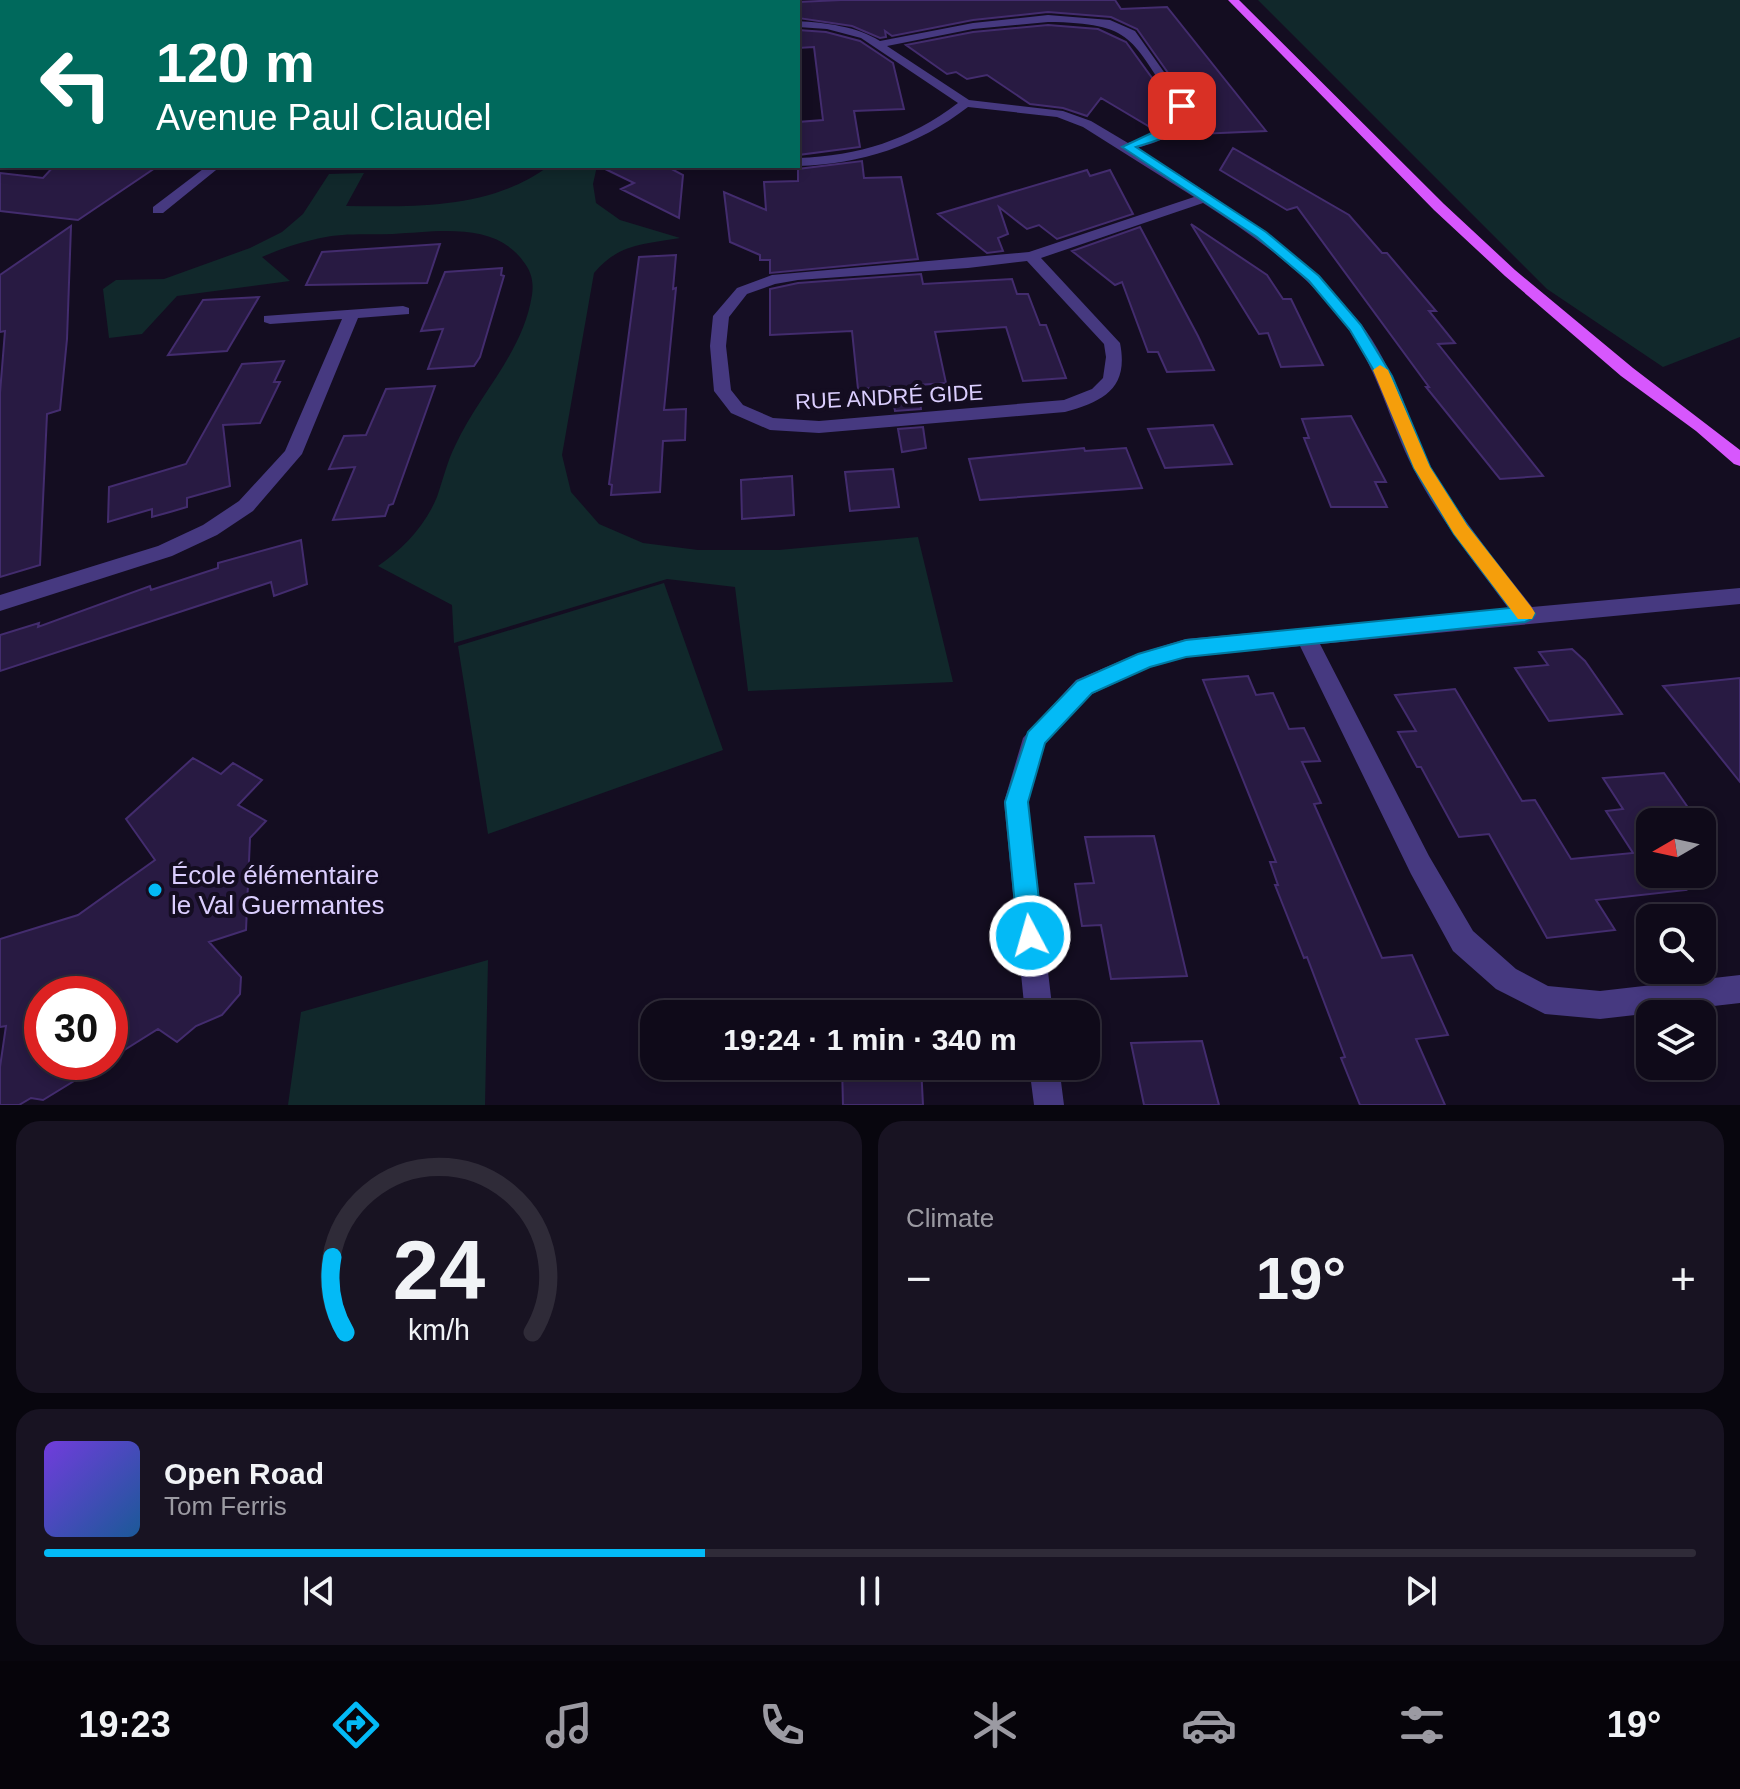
<!DOCTYPE html>
<html lang="en">
<head>
<meta charset="utf-8">
<style>
  :root { --surface:#0f0a19; --page:#181322; --text:#f1f3f6; --muted:#9b9aa2; --line:#2f2b38; --accent:#03baf6 }
  body { margin:0; font-family:Arial,sans-serif; background:var(--page); color:var(--text); height:100vh; display:flex; flex-direction:column; font-size:30px; white-space:nowrap }
  * { box-sizing:border-box; margin:0 }
  p { font-size:26px; color:var(--muted) }
  .icon { flex:none; width:44px; height:44px; fill:none; stroke:currentColor; stroke-width:2; stroke-linecap:round; stroke-linejoin:round }
  .map { position:relative; height:1105px; overflow:hidden }
  .panel { display:flex; flex-direction:column; gap:16px; padding:16px; background:#08060e; flex:1 }
  .panel>* { flex:none }
  .hud { position:absolute; left:0px; top:0px; width:800px; height:168px; box-shadow:0 4px 12px #0003,0 0 0 2px var(--line); background:#00695c; color:#fff; overflow:hidden }
  .needle { width:52px; rotate:261deg }
  .controls { position:absolute; left:1636px; top:808px; display:grid; gap:16px }
  .controls a { display:grid; place-items:center; width:80px; height:80px; border-radius:16px; background:var(--surface); box-shadow:0 4px 12px #0003,0 0 0 2px var(--line); font-size:40px }
  .speed { position:absolute; left:24px; top:976px; display:flex; gap:16px; font-size:40px; font-weight:700; text-align:center }
  .speed>* { display:grid; place-content:center; width:104px; height:104px; border-radius:50%; background:var(--surface); box-shadow:0 4px 12px #0003,0 0 0 2px var(--line); line-height:1 }
  .speed .limit { border:12px solid #d22; background:#fff; color:#111 }
  .pin { position:absolute; display:grid; place-items:center; width:68px; height:68px; color:#fff; margin:-34px; border-radius:16px; box-shadow:0 4px 12px #0006 }
  .me { position:absolute; width:88px; margin:-44px; rotate:354deg; stroke-linejoin:round; filter:drop-shadow(0 0 6px #0008) }
  .turn { display:flex; align-items:center; gap:28px; height:168px; padding:0 24px; font-size:36px }
  .turn .icon { width:104px; height:104px; stroke-width:2.5 }
  .turn b { display:block; font-size:56px; line-height:68px }
  .big { font-size:60px; font-weight:700; line-height:1.1 }
  .panel .widget { flex:1; display:flex; flex-direction:column; justify-content:center; gap:12px; min-width:0; padding:0 28px; border-radius:24px; background:var(--page) }
  .panel .dial { align-items:center; gap:0 }
  .dial svg { height:208px; overflow:visible; fill:none; stroke:var(--line); stroke-width:7; stroke-linecap:round; text-anchor:middle }
  .dial text { fill:var(--text); stroke:none }
  .song { display:flex; align-items:center; gap:24px }
  .cover { width:96px; height:96px; border-radius:12px; background:linear-gradient(135deg,hsl(260 70% 55%),hsl(210 70% 35%)) }
  .played { height:8px; border-radius:4px; background:linear-gradient(90deg,var(--accent) 40%,var(--line) 40%) }
  .keys { display:flex; justify-content:space-around; direction:ltr }
  .heat { display:flex; justify-content:space-between; align-items:center; font-size:44px; direction:ltr }
  .panel .tiles { flex:1; display:grid; gap:16px; grid-template-columns:1fr 1fr }
  .widget:last-child { grid-column:span 2 }
  .trip { position:absolute; left:640px; top:1000px; width:460px; height:80px; border-radius:24px; background:var(--surface); box-shadow:0 4px 12px #0003,0 0 0 2px var(--line); font-weight:700; line-height:80px; text-align:center }
  .dock { display:flex; height:128px; justify-content:space-around; align-items:center; background:#06040a; color:var(--muted) }
  .dock .icon { width:56px; height:56px }
  .dock .current { color:var(--accent) }
  .dock b { font-size:36px; color:var(--text) }
  .map>svg:first-child { display:block }
</style>
</head>
<body>
<div class="map">
<svg width="1740" height="1105" viewBox="0 0 1740 1105">
  <rect width="100%" height="100%" fill="#140d21"/>
  <!-- green -->
  <path fill="#11282b" d="M1258,0H1740V337L1663,367L1547,289Z
    M549,166H597L593,184L596,203L620,220L680,238C644,244 618,244 594,273L562,455L571,492L599,524L643,543L698,550H779L918,537L953,682L748,691L735,587L667,579L454,643L452,605L378,566C403,549 425,526 437,497C443,480 447,462 455,446C479,394 523,353 532,295C534,281 531,271 523,261C494,221 436,232 393,234C371,235 347,233 326,237C304,241 282,248 262,257L290,281L177,296L142,334L109,338L103,289L116,280L164,279L250,248L282,232L303,214L329,174L364,173L346,206C415,207 491,209 549,166Z
    M664,583L723,750L488,834L458,646Z
    M488,960L485,1105H288L301,1012Z"/>
  <!-- building -->
  <path fill="#281a42" stroke="#432c6e" stroke-width="2" d="M841,0H1115L1121,9L1167,7L1266,131L1175,135L1185,125L1190,104L1137,29L1111,17L1048,12L973,20L892,36L885,31L886,37L880,38L852,26L798,18V2Z
    M1048,25L1098,29L1126,42L1173,107L1168,120L1155,130L1101,98L1087,116L1063,108L1030,104L987,75L967,79L956,72L947,74L906,45L973,32Z
    M798,30L826,32L860,41L893,63L904,109L854,111L860,147L798,155V122L823,120L814,47L798,48Z
    M1233,148L1349,215L1382,253H1387L1436,311H1429L1455,343L1438,344L1543,476L1500,479L1426,387H1429L1297,207L1287,210L1220,170Z
    M862,161L864,178L901,177L918,259L770,273V260H760V255L730,242L724,192L766,210L764,182L798,181V169Z
    M54,166H158L78,220L0,211V173L43,178Z
    M599,166H666L683,175L679,218L621,189L634,183Z
    M1087,170L1090,176L1110,170L1133,214L1057,239L1039,225L1027,229L999,207L1008,234L998,238L1003,251L987,253L938,214Z
    M1191,224L1267,275L1283,299H1291L1323,365L1281,367L1268,333L1259,334Z
    M71,226L67,339L60,410L47,414L40,565L0,577V393L5,331L0,332V275Z
    M1140,227L1198,336L1214,370L1167,372L1158,352H1148L1122,282L1115,285L1072,251Z
    M440,244L427,283L306,285L322,252Z
    M676,255L673,289L676,288L664,410L686,409L685,440L663,441L660,492L611,495L612,485L609,484L639,257Z
    M502,268L501,275L504,276L480,357L474,366L428,369L443,329L421,331L445,272Z
    M921,274L923,284L1012,279L1017,294H1028L1040,325H1046L1066,378L1023,381L1006,327L935,332L946,383L918,385L921,409L895,411L891,387L858,389L852,331L770,335V289L798,283Z
    M259,297L227,351L168,355L203,300Z
    M284,361L274,382H280L260,423L223,425L230,486L187,498V507L170,512L152,517V509L108,522L109,487L186,464L242,364Z
    M435,386L393,504L389,505L385,516L333,520L355,467L329,469L344,436L366,435L386,389Z
    M1351,416L1386,482H1375L1387,507H1331L1304,438H1309L1302,419Z
    M1213,425L1232,464L1165,468L1148,429Z
    M923,427L926,448L902,452L898,429Z
    M1084,448L1085,451L1126,448L1142,488L980,500L969,459Z
    M893,469L899,507L850,511L845,472Z
    M792,476L794,515L742,519L741,480Z
    M301,540L307,584L274,596L271,582L0,671V635L39,623L38,627L150,586L151,590L218,568V563Z
    M1572,649L1585,661L1622,714L1549,721L1515,668L1548,665L1539,652Z
    M1248,676L1256,695L1273,693L1289,729L1304,728L1320,761L1302,762L1321,803L1314,804L1382,958L1412,955L1448,1035L1416,1039L1445,1105H1360L1341,1058L1345,1057L1307,957L1304,958L1275,885H1278L1270,862H1276L1203,680Z
    M1740,678V782L1663,686Z
    M1455,689L1522,801L1535,800L1571,859L1633,853L1606,811L1623,809L1603,778L1664,773L1698,822H1650V874H1675L1686,890L1596,900L1615,930L1547,938L1489,834L1459,837L1421,767H1417L1398,732L1416,731L1395,695Z
    M193,758L221,774L233,763L262,780L238,805L266,821L250,838L246,930L209,942L241,977L240,994L222,1015L196,1026L177,1042L158,1029L110,1059V994H42V1062H105L43,1100L31,1098L19,1105H0V1067L6,1026L0,1027V939L78,915L155,860L126,819Z
    M1154,836L1187,976L1111,979L1101,925L1082,926L1075,884L1094,883L1085,837Z
    M917,1000L918,1014H856V1001Z
    M1202,1041L1219,1105H1144L1131,1043Z
    M842,1066H921L923,1105H843Z"/>
  <g fill="none" stroke-linecap="round" stroke-linejoin="round">
    <!-- minor -->
    <path fill="#463980" fill-rule="evenodd" d="M138,0H150L137,2Z
      M1048,15L1110,20L1135,31L1188,106C1185,134 1161,141 1137,148C1218,200 1299,247 1360,323C1395,366 1405,422 1432,469C1461,519 1497,562 1532,607L1740,588V604L1320,644L1429,856L1473,931L1516,969L1548,986L1600,991L1740,975V1003L1600,1019L1545,1014L1496,989L1453,951L1411,874L1300,646L1186,657L1150,667L1092,694L1045,743L1028,802L1053,1014H1025L1004,802L1023,738L1076,680L1137,654L1186,639L1509,609C1476,564 1439,519 1413,468C1390,423 1379,373 1349,330C1312,276 1257,238 1203,203L1041,258L1120,343C1129,388 1104,401 1065,412L819,433L770,430L731,413L714,391L710,346L713,316L737,288L772,275L1029,252L1194,197L1083,127L1057,117L968,107C917,146 862,164 798,166V158C859,156 909,140 958,103L861,38L827,29L798,27V21C826,23 856,26 880,41L973,23ZM1048,22C1135,23 1130,39 1176,106C1173,131 1150,136 1128,143L1091,121L1063,111L969,100L887,46L973,29ZM1027,261L1104,344L1106,357L1103,378L1092,389L1064,400L819,421L773,418L743,405L731,390L726,346L729,317L747,294L775,284L798,280L968,268Z
      M2,152V160L0,161V153Z
      M207,166H221L163,213H153V207Z
      M403,306L409,308V314L358,318L302,454L253,511L217,535L172,556L0,611V595L158,546L203,525L239,501L285,451L342,319L270,324L264,322V316Z
      M1029,1066H1059L1064,1105H1034Z"/>
    <!-- major -->
    <path fill="#d757fd" fill-rule="evenodd" d="M1228,0H1239L1444,204L1515,270L1633,368L1740,450V466L1734,464L1696,431L1621,376L1505,276L1434,210Z"/>
  </g>
  <!-- route -->
  <path fill="#03baf6" stroke="#0279a0" stroke-width="2" d="M1178,104L1188,106C1189,134 1158,140 1136,147L1266,232L1319,276L1361,325L1392,376L1430,467L1467,525L1535,614L1532,619L1525,622L1186,657L1150,667L1092,693L1045,743L1028,802L1043,936L1039,945L1030,949L1022,945L1018,936L1005,802L1028,732L1077,681L1138,654L1186,640L1510,608L1454,534L1414,468L1377,376L1350,330L1309,281L1257,237L1122,147L1173,123Z"/>
  <!-- slow -->
  <path fill="#f59e0b" d="M1380,365L1388,370L1430,467L1467,525L1532,608L1535,613L1532,619H1518L1454,534L1414,468L1373,370Z"/>
  <!-- markers -->
  <circle fill="#03baf6" stroke="#140d21" stroke-width="3" cx="155" cy="890" r="8"/>
  <g text-anchor="middle" dominant-baseline="central" stroke-width="8" stroke-linejoin="round" paint-order="stroke">
    <!-- street labels -->
    <g font-size="22" fill="#dbcefe" stroke="#140d21">
      <text transform="translate(889 397) rotate(-3)">RUE ANDRÉ GIDE</text>
    </g>
    <!-- near-poi labels -->
    <g font-size="26" fill="#dbcefe" stroke="#140d21" text-anchor="start">
      <text x="171" y="875">École élémentaire<tspan x="171" dy="30">le Val Guermantes</tspan></text>
    </g>
  </g>
</svg>
<div class="controls">
<a><svg class="needle" viewBox="-14 -14 28 28"><path d="M0-13l5 13h-10z" fill="#e53935"/><path d="M0 13l5-13h-10z" fill="#9b9aa2"/></svg></a>
<a><svg class="icon" aria-label="search" viewBox="0 0 24 24"><circle cx="10" cy="10" r="6"/><path d="M15 15l6 6"/></svg></a>
<a><svg class="icon" aria-label="layers" viewBox="0 0 24 24"><path d="M12 4l9 5-9 5-9-5zM3 14l9 5 9-5"/></svg></a>
</div>
<div class="speed"><div class="limit">30</div></div>
<div class="pin" style="left:1182px;top:106px;background:#d93025"><svg class="icon" aria-label="arrive" viewBox="0 0 24 24"><path d="M6 21V4h12l-3 4 3 4H6"/></svg></div>
<svg class="me" style="left:1030px;top:936px" viewBox="-20 -20 40 40"><circle r="17" fill="#03baf6" stroke="#fff" stroke-width="3"/><path d="M0-11L8 9 0 5-8 9z" fill="#fff"/></svg>
<div class="trip">19:24 · 1 min · 340 m</div>
<div class="hud">
<div class="turn"><svg class="icon" aria-label="left" viewBox="0 0 24 24"><path d="M17 20v-9H6M10 6l-5 5 5 5"/></svg><div><b>120 m</b>Avenue Paul Claudel</div></div>
</div>
</div>
<section class="panel">
<div class="tiles">
<div class="widget dial"><svg viewBox="0 0 100 80">
<path d="M14 69A42 42 0 1 1 86 69"/>
<path d="M14 69A42 42 0 0 1 9 40" stroke="#03baf6"/>
<text x="50" y="56" font-size="32" font-weight="700">24</text>
<text x="50" y="72" font-size="11">km/h</text>
</svg></div>
<div class="widget"><p>Climate</p>
<div class="heat"><a>−</a><b class="big">19°</b><a>+</a></div>
</div>
<div class="widget">
<div class="song"><i class="cover"></i><div><b>Open Road</b><p>Tom Ferris</p></div></div>
<div class="played"></div>
<div class="keys"><svg class="icon" aria-label="previous" viewBox="0 0 24 24"><path d="M18 5L8 12l10 7zM5 5v14"/></svg><svg class="icon" aria-label="pause" viewBox="0 0 24 24"><path d="M8 5v14M16 5v14"/></svg><svg class="icon" aria-label="next" viewBox="0 0 24 24"><path d="M6 5l10 7-10 7zM19 5v14"/></svg></div>
</div>
</div>
</section>
<nav class="dock">
<b>19:23</b>
<svg class="icon current" aria-label="directions" viewBox="0 0 24 24"><path d="M12 3l9 9-9 9-9-9zM9 14v-3h6M13 9l2 2-2 2"/></svg>
<svg class="icon" aria-label="music" viewBox="0 0 24 24"><path d="M9 18V5l10-2v13"/><circle cx="6" cy="18" r="3"/><circle cx="16" cy="16" r="3"/></svg>
<svg class="icon" aria-label="phone" viewBox="0 0 24 24"><path d="M5 4h4l2 5-3 2q2 4 5 5l2-3 5 2v4C11 20 4 13 5 4z"/></svg>
<svg class="icon" aria-label="climate" viewBox="0 0 24 24"><path d="M12 3v18M4 7l16 10M4 17L20 7"/></svg>
<svg class="icon" aria-label="car" viewBox="0 0 24 24"><path d="M5 17H2v-5l4-1 3-4h7l3 4 3 1v5h-3M9 17h6M6 11h13"/><circle cx="7" cy="17" r="2"/><circle cx="17" cy="17" r="2"/></svg>
<svg class="icon" aria-label="filters" viewBox="0 0 24 24"><path d="M4 7h16M4 17h16"/><circle cx="9" cy="7" r="2"/><circle cx="15" cy="17" r="2"/></svg>
<b>19°</b>
</nav>
</body>
</html>
